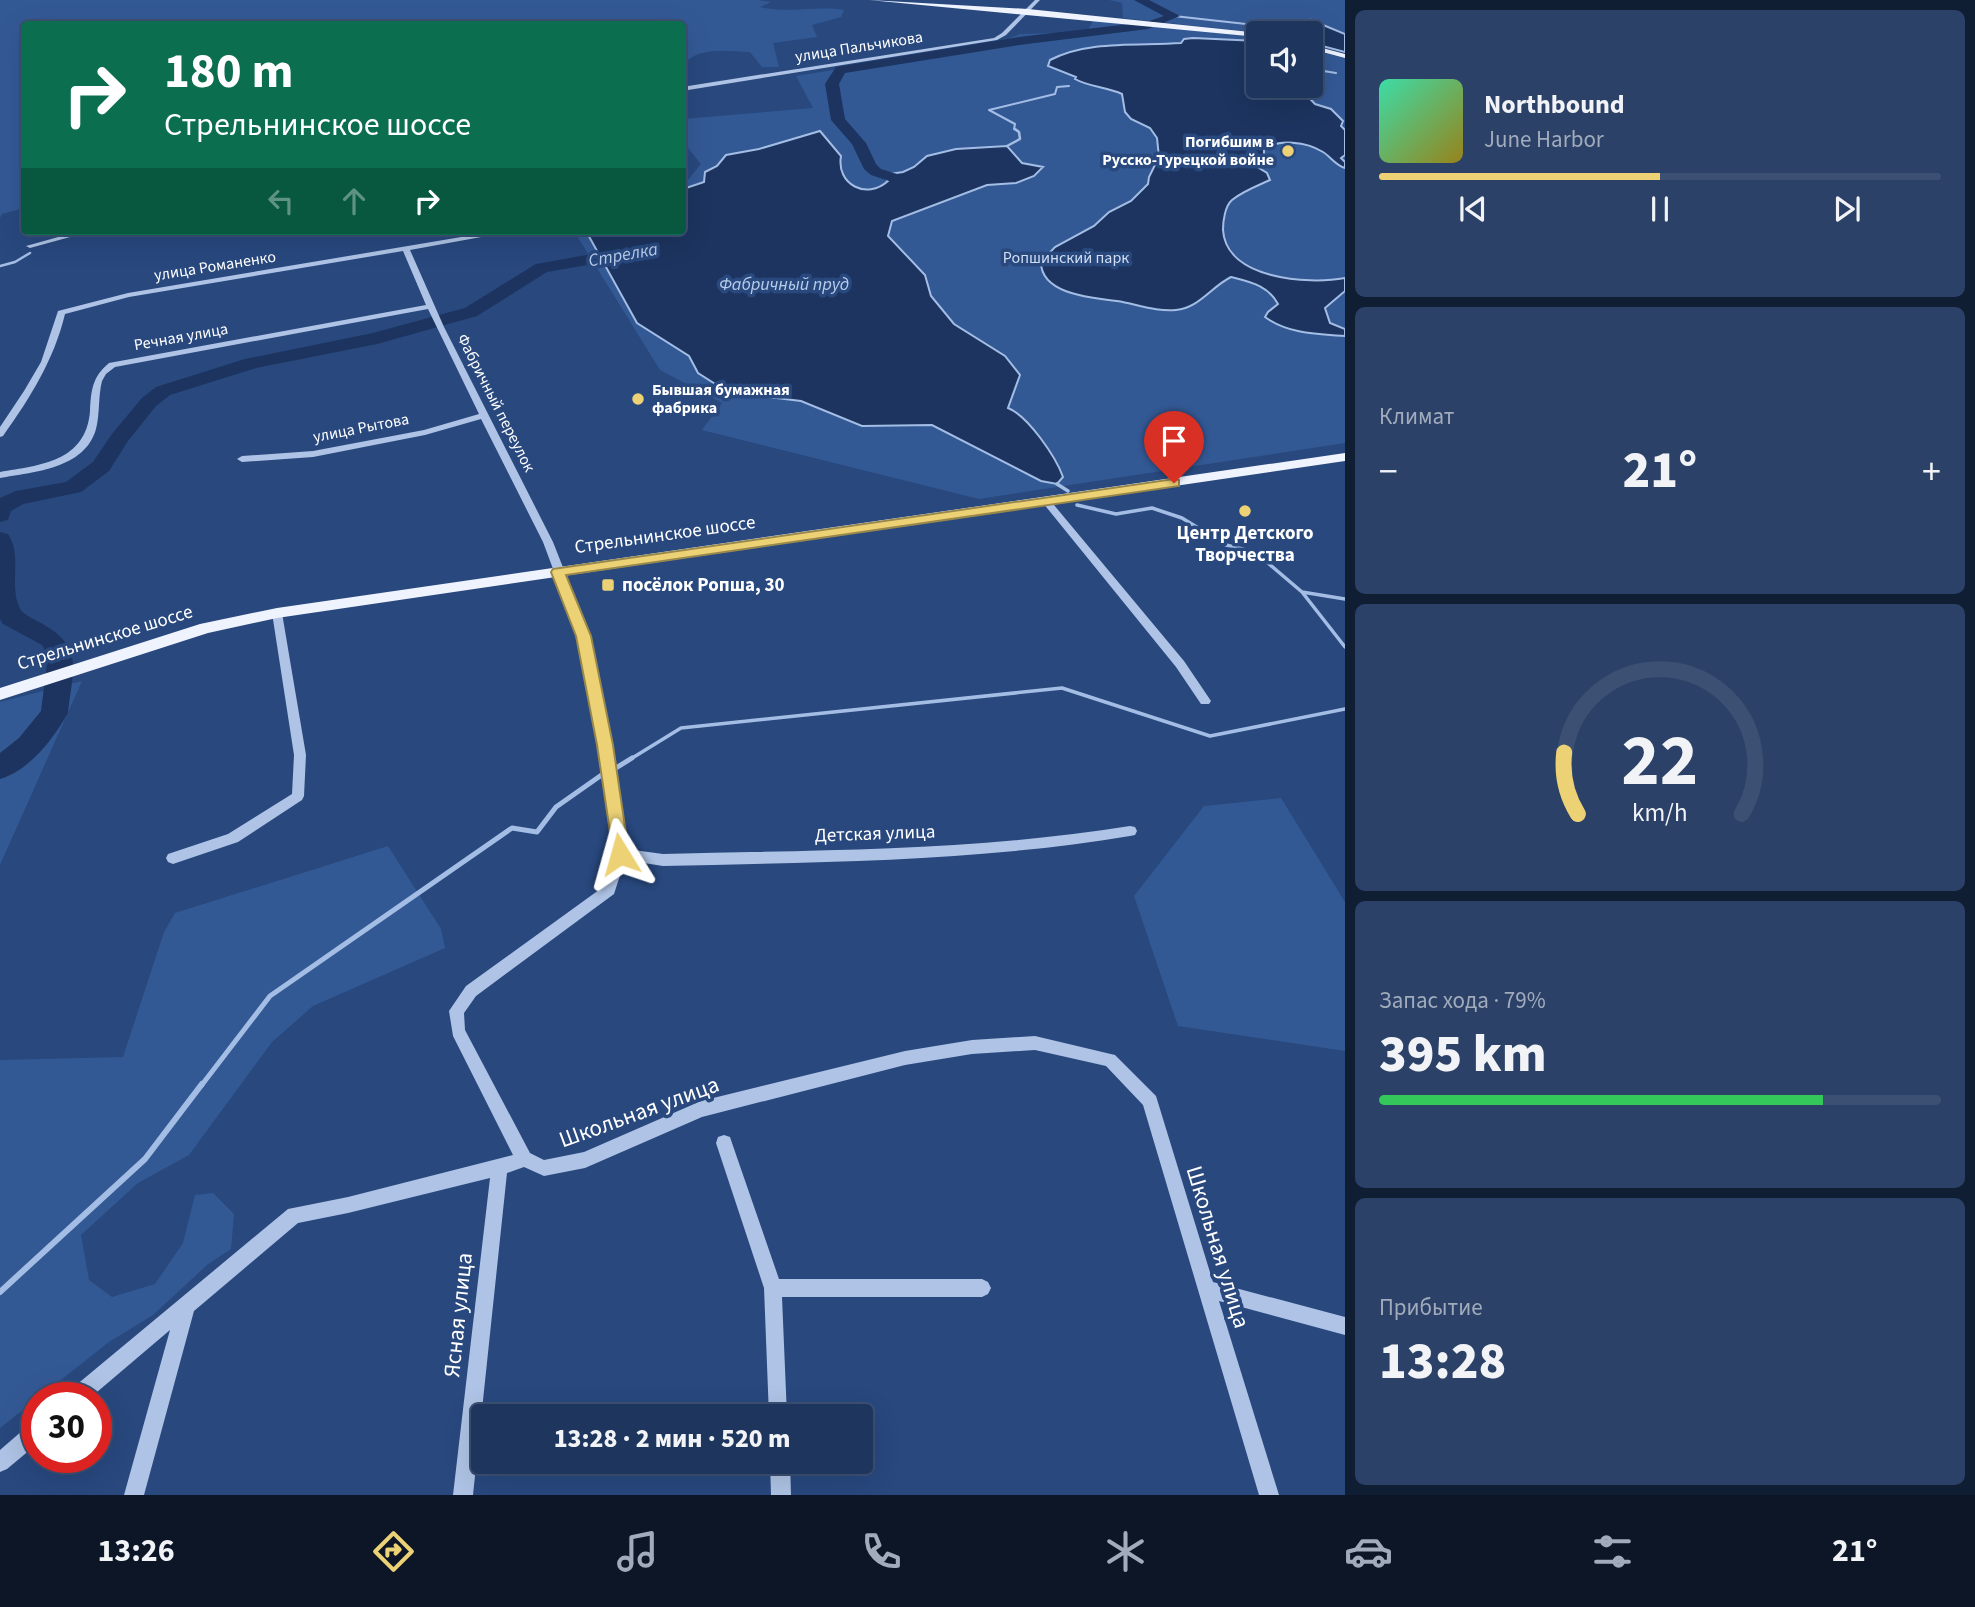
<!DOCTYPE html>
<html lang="ru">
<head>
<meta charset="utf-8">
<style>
  :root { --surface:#1e365e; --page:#2b4167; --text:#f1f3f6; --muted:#a1abbc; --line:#3c5073; --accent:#ecd175 }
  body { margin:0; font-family:"Source Sans 3",sans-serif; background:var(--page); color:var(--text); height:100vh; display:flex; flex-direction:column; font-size:26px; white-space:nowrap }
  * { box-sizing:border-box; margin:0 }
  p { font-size:23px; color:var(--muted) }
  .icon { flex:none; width:38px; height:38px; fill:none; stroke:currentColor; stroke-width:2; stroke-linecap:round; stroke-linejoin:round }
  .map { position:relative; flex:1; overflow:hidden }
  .details { display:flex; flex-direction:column; gap:10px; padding:10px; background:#101e34; width:630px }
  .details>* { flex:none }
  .banner { position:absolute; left:21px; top:21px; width:665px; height:214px; border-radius:7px; box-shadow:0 7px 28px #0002,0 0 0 2px var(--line); background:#0b6e4f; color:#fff; overflow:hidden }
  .fabs { position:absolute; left:1246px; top:21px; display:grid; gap:14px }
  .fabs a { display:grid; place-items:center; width:77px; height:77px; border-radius:7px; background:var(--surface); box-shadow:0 7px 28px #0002,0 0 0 2px var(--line); font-size:35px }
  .speed { position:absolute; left:21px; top:1382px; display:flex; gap:14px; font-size:35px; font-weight:700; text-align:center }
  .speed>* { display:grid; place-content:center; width:91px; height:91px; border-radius:50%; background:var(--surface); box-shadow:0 7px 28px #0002,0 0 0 2px var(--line); line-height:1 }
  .speed .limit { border:10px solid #d22; background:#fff; color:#111 }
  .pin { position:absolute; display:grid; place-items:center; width:60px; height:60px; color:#fff; margin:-72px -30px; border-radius:50% 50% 50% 0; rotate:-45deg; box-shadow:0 0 7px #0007 }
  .pin .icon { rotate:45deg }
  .me { position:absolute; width:77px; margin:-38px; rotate:352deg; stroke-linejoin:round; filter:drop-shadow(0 0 5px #0008) }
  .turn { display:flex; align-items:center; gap:24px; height:147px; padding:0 28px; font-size:32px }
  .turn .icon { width:91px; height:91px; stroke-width:2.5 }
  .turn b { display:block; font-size:49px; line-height:60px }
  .lanes { display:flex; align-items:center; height:66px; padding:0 28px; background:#0003; justify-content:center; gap:35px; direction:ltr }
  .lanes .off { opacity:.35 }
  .big { font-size:52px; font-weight:800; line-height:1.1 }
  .details .tile { flex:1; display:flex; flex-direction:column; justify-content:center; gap:10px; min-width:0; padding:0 24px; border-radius:10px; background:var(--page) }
  .details .dial { align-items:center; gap:0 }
  .dial svg { height:182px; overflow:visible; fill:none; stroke:var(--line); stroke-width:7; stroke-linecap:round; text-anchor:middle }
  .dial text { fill:var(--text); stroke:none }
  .song { display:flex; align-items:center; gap:21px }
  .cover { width:84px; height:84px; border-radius:10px; background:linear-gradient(135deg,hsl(160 70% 55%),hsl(50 70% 35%)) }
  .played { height:7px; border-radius:4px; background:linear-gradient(90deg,var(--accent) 50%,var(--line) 50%) }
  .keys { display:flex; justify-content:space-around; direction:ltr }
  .heat { display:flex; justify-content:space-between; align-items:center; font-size:38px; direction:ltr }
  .charge { height:10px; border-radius:5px; background:linear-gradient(90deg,#34c759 79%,var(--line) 0) }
  .trip { position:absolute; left:471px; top:1404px; width:402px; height:70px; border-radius:7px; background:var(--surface); box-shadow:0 7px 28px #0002,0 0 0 2px var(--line); font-weight:800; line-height:70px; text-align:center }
  .menu { display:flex; height:112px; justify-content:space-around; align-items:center; background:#0c1626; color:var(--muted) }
  .menu .icon { width:49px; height:49px }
  .menu .selected { color:var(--accent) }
  .menu b { font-size:32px; color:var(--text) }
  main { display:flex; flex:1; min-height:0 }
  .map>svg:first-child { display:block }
</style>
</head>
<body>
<main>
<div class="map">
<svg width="1345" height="1495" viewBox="0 0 1345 1495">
  <rect width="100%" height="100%" fill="#28487e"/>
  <!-- green -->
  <path fill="#335995" d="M0,0H757L771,2L760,7C787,14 816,5 844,10L841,17L812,25L817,37L773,43L779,67H762L750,52C728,51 698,46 683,65L682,24H24V208L2,214L0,218Z
    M1109,0H1345V34L1326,28L1311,20L1310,31L1304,33H1261L1123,18L1122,3Z
    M1094,19L1258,37V86H1311V50L1345,58V443L979,499L702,430L722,403L660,370L574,231H682L683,182L687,181L701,164L683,142V119L813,108L796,76L998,43L1020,34L1087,32Z
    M82,681L0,865V702Z
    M1281,798L1345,902V1051L1178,1026L1134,896L1204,806Z
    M388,846L441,929L445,948L313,1006L272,1042L189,1155L138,1183L81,1235L89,1280L112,1297L155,1284L183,1243L195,1195L213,1193L234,1214L231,1249L207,1265L153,1315L109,1342L0,1428V1060L123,1057L164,932L175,913Z"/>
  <!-- water -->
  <path fill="#1c345f" stroke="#a3bde5" stroke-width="2" d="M1311,20L1345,34V52L1311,43V33H1304L1310,31Z
    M1193,38L1258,41V86H1298L1315,104L1331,109L1343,121L1341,126L1345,130V155L1341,158L1345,162V168C1335,165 1331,157 1323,152C1307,142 1278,138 1264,150V162L1259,168L1267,173L1270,180C1257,186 1243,191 1232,200C1225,206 1223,221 1223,230C1226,279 1308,285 1345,278V291L1325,308L1330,323L1345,329V336C1318,334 1288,334 1265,317L1268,312L1278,304C1268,285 1250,282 1231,277C1211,287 1199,308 1176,310C1157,312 1136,304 1117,301C1094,298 1041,295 1041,262L1055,247L1094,226L1109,212L1131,201L1148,184L1149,177L1159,157L1157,138L1150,128L1131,119L1125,112L1122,94C1107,87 1089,87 1075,79L1076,77L1048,66L1050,60C1088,40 1138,46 1181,43L1184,39Z
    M820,131L841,156C836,185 867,200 888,181L883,175L903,172L914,167L927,156L956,149L1007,146L1022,163L1043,167L1034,176L1016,183L987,185L892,221L888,236L925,275L931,296L954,324L1005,356L1020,375L1008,408C1028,416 1056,457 1063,477L1057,484L1041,481L932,425L862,426L801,401L728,392L698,373L689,356L637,323L586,231H682L683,189L704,182L705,172L717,166L726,155L759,149Z"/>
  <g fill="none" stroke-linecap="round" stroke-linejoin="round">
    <!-- stream-far4 -->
    <path stroke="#a3bde5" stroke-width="2" d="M1174,16L1246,24L1276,33
      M1311,69L1336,73
      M1018,131L1014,129L1015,124L989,110L1055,94L1057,87L1069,86"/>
    <!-- stream-far3 -->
    <path stroke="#a3bde5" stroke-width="2.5" d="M1007,146L1020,139L1019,132L1015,129
      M0,266L15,262L30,253"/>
    <!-- stream-far2 -->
    <path stroke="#a3bde5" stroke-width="3.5" d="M1057,484L1068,491
      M1077,505L1116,514L1152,508L1182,518L1226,545L1255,552L1302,592
      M1345,599L1302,592L1345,647
      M629,760L681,728L1062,688L1210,736L1345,709"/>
    <!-- stream-far1 -->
    <path stroke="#a3bde5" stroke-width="5" d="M616,768L632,758
      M201,1086L270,996L512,828L537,832L556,807L603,774"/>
    <!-- stream -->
    <path stroke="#a3bde5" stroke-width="6" d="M0,1292L145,1159L202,1084"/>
    <!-- river -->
    <path fill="#1c345f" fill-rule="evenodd" d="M1134,0H1149L1180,16L1148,29L1019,45L845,73L839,84L845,119L866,143L876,164L881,169L910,178L914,189L907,196H895L893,193L898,188V184L871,175L864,169L852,144L831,120L825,84L836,67L1019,37L1146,22L1164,16Z
      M638,246L646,251L644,255L547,272L477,316L377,344L256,368L170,395L156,406L128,441L109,471L81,492L23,504L11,511L8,520L0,522V498L16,491L66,482L93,462L112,434L142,398L156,387L245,359L373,333L465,308L536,264Z
      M0,532L8,534C22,555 10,581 18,604C21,614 29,616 37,621C85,646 73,666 68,713C53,739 30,770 0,779V753L19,738L41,711L48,656L42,645L3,624L0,619Z"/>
    <!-- minor -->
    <path fill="#aec3e5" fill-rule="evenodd" d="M1035,0H1040L1006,35L997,40L682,91V87L994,38L1002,33Z
      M80,231H92L30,248L26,246Z
      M497,231H514L410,250L444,327L553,542L590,636L611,745L626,849L663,854C819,850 975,851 1130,826L1135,827L1137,831L1135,835L1130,836C975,862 819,862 663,866L625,860L614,894L476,996L464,1013L465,1030L530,1153L544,1160L584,1152L701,1101L905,1051L972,1040L1035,1036L1115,1055L1156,1096L1213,1282L1345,1317V1335L1219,1301L1279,1495H1259L1143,1105L1106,1066L1035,1050L972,1054L905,1065L702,1117L585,1168L544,1176L524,1167L507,1173L473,1495H453L490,1178L348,1213L298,1223L194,1311L144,1495H124L170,1330L90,1398H67L69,1391L288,1209L348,1197L513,1155L453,1036L449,1011L466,986L603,887L613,854L599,745L578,636L543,542L481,419L425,435L313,457L242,462L237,459L242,456L313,451L424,430L479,414L428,309L115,367L106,374L102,381C98,397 100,414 96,429C85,469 33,472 0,478V472C40,465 86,462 90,411C91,391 92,377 109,363L426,305L403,251L129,297L65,314C54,360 30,398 3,436L0,437V427L24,391L41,362L58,311L128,293Z
      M1046,498L1049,499L1184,661L1209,698L1211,701L1209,704H1201L1176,667L1043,503L1041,501Z
      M277,609L282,613L306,755L304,796L302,800L238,842L173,864L168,862L166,858L168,854L228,834L292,794L294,755L272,613Z
      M724,1135L730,1137L732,1143L779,1279H982L988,1282L991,1288L988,1294L982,1297H782L787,1416H769L764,1288L716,1143L718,1137Z
      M37,1422V1444L7,1469L0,1472V1450L30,1424Z
      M770,1461H790L791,1495H771Z"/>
    <!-- major -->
    <path fill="#eef3fd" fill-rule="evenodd" d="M869,0L1028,9L1260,33L1258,37Z
      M1311,45L1345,54V58L1311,49Z
      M1345,453V461L277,618L208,633L0,700V688L200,624L277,608Z"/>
  </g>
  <!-- route -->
  <path fill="#ecd175" stroke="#99884c" stroke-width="2" d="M1174,479L1179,480V486L566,575L591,636L613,745L629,854L626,859L620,861L614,859L597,745L576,636L551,572L553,569Z"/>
  <!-- markers -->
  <g fill="#ecd175" stroke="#28487e" stroke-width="2.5">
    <circle cx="1288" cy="151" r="7"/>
    <circle cx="638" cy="399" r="7"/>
    <circle cx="1245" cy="511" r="7"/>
    <rect x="601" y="578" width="14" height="14" rx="3.5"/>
  </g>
  <g text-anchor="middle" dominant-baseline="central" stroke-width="7" stroke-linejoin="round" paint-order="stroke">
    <!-- far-street labels -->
    <g font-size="16" fill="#fff" stroke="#28487e">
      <text transform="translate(859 47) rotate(-9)">улица Пальчикова</text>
      <text transform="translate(215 266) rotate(-9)">улица Романенко</text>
      <text transform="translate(181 337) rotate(-10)">Речная улица</text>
      <text transform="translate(496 403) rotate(63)">Фабричный переулок</text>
      <text transform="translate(361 428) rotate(-11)">улица Рытова</text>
    </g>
    <!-- far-poi labels -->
    <g font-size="16" font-weight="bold" fill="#fff" stroke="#28487e" text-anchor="end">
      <text x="1274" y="142">Погибшим в<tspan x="1274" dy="18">Русско-Турецкой войне</tspan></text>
      <text x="652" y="390" text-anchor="start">Бывшая бумажная<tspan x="652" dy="18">фабрика</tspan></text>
    </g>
    <!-- far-park labels -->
    <g font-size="16" fill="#d1def4" stroke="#28487e">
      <text x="1066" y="258">Ропшинский парк</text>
    </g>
    <!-- far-water labels -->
    <g font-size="18" font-style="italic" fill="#b9cdec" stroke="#28487e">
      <text transform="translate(623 255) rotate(-10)">Стрелка</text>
      <text x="784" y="284">Фабричный пруд</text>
    </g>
    <!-- poi labels -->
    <g font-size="19" font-weight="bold" fill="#fff" stroke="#28487e">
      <text x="1245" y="533">Центр Детского<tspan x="1245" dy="22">Творчества</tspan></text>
      <text x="622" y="585" text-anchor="start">посёлок Ропша, 30</text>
    </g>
    <!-- street labels -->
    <g font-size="19" fill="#fff" stroke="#28487e">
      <text transform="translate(665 535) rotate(-8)">Стрельнинское шоссе</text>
      <text transform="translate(105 638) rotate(-17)">Стрельнинское шоссе</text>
      <text transform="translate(875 834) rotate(-2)">Детская улица</text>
    </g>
    <!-- near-street labels -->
    <g font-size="23" fill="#fff" stroke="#28487e">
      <text transform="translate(639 1112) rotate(-20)">Школьная улица</text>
      <text transform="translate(1218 1247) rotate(73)">Школьная улица</text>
      <text transform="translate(458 1315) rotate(-84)">Ясная улица</text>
    </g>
  </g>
</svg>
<div class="fabs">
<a><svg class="icon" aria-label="sound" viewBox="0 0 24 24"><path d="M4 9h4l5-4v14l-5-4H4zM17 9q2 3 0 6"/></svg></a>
</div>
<div class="speed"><div class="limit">30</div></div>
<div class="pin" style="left:1174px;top:483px;background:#d93025"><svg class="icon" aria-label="arrive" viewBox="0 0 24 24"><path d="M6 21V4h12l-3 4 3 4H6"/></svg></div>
<svg class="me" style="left:620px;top:854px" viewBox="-20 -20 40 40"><path d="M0-17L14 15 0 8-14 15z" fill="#ecd175" stroke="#fff" stroke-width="4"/></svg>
<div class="trip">13:28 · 2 мин · 520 m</div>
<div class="banner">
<div class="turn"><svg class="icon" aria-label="right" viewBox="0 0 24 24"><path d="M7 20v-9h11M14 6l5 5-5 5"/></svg><div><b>180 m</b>Стрельнинское шоссе</div></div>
<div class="lanes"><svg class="icon off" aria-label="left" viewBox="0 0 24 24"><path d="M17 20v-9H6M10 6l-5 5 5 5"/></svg><svg class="icon off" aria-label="ahead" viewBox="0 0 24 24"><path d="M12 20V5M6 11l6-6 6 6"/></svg><svg class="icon" aria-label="right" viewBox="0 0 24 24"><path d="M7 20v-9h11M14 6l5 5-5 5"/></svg></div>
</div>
</div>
<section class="details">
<div class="tile">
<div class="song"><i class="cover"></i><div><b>Northbound</b><p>June Harbor</p></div></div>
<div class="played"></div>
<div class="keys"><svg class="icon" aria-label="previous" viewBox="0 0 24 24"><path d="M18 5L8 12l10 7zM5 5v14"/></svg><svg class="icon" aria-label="pause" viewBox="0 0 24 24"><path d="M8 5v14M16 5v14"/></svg><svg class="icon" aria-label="next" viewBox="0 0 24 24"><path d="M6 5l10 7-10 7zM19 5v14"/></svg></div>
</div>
<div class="tile"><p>Климат</p>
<div class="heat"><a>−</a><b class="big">21°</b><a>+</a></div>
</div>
<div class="tile dial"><svg viewBox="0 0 100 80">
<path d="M14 69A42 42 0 1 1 86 69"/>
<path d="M14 69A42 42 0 0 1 8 42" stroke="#ecd175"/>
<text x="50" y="56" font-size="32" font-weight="700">22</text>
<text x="50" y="72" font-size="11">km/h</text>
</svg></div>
<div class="tile"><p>Запас хода · 79%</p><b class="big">395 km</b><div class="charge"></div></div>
<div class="tile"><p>Прибытие</p><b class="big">13:28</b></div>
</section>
</main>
<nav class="menu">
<b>13:26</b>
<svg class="icon selected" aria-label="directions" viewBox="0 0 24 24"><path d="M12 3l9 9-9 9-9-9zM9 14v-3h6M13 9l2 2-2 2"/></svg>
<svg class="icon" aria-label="music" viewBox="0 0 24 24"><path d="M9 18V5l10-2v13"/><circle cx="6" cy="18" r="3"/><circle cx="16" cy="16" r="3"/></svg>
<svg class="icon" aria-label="phone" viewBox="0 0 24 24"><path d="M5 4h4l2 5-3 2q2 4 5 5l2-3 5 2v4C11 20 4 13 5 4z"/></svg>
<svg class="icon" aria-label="climate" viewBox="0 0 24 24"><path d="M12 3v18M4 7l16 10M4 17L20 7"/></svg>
<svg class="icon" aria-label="car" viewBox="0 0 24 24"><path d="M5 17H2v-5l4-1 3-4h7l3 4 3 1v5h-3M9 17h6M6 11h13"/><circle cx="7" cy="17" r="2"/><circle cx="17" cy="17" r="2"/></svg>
<svg class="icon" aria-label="filters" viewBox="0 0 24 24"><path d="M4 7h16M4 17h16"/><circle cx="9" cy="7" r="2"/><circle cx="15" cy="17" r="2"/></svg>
<b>21°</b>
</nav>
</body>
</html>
